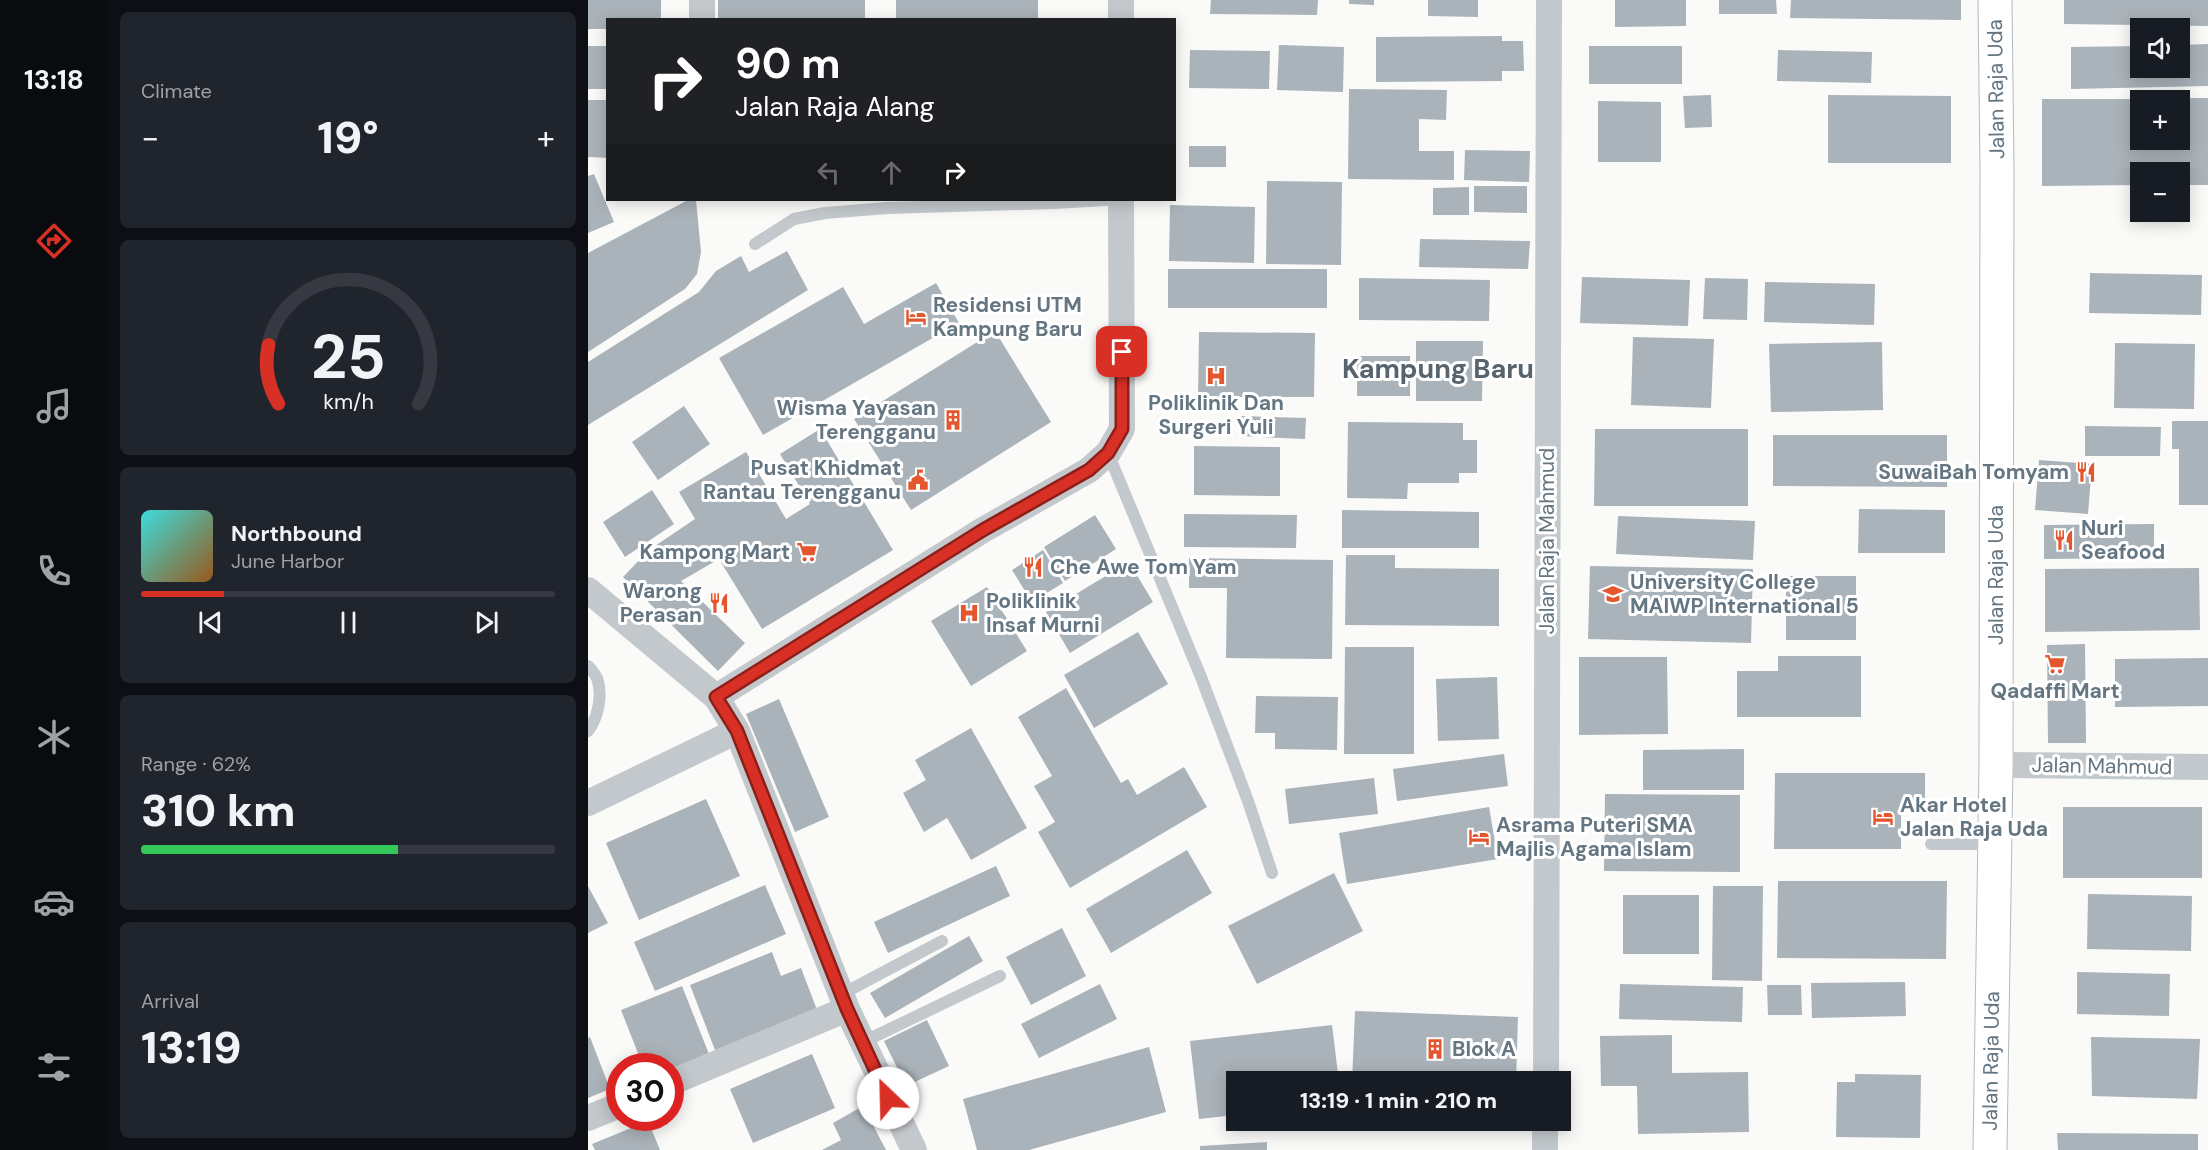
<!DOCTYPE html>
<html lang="en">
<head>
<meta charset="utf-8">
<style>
  :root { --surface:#171b24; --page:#20242c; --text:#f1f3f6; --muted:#9ea1a6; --line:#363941; --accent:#d93025 }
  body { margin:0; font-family:"DM Sans",sans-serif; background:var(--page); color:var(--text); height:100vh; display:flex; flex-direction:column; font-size:22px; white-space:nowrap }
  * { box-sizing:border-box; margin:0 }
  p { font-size:20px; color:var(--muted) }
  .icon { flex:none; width:33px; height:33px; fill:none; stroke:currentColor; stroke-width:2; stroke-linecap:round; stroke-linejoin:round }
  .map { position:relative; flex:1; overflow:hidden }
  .side { display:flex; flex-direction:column; gap:12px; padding:12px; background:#0d0f14; width:480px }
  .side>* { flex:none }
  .top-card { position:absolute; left:18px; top:18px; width:570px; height:183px; border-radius:0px; box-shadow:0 3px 15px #0003; background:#202124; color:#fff; overflow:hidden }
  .buttons { position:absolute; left:1542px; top:18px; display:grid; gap:12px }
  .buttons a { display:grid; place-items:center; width:60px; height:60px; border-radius:0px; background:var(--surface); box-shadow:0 3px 15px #0003; font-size:30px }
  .speed { position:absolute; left:18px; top:1053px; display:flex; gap:12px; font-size:30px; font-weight:700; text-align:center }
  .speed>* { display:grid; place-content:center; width:78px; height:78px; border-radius:50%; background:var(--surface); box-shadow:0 3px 15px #0003; line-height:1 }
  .speed .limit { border:9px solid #d22; background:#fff; color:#111 }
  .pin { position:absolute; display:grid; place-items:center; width:51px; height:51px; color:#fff; margin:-26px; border-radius:12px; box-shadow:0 3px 9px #0006 }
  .me { position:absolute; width:66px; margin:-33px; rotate:336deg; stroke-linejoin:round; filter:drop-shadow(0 0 4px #0008) }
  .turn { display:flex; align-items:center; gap:21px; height:126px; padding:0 30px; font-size:27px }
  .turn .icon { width:78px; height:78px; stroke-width:2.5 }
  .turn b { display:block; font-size:42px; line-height:51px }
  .lanes { display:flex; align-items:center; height:57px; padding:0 30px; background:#0003; justify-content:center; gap:30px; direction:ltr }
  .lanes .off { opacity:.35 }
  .big { font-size:45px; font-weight:800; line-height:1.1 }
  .side .widget { flex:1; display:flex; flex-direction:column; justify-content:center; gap:9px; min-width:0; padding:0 21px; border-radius:9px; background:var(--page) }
  .side .dial { align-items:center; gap:0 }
  .dial svg { height:156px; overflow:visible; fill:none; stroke:var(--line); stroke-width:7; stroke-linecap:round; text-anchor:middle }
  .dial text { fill:var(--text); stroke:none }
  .song { display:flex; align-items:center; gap:18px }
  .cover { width:72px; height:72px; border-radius:9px; background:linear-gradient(135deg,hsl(180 70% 55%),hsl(30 70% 35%)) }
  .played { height:6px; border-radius:3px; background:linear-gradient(90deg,var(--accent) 20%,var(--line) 20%) }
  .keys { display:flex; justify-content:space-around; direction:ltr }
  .heat { display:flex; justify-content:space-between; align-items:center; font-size:33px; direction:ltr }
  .charge { height:9px; border-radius:4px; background:linear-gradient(90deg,#34c759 62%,var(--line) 0) }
  .trip { position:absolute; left:638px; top:1071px; width:345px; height:60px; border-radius:0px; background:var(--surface); box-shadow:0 3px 15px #0003; font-weight:800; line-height:60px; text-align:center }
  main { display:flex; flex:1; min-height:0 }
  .dock { display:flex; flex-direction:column; width:108px; justify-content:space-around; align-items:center; background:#090b0e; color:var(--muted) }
  .dock .icon { width:42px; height:42px }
  .dock .current { color:var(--accent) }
  .dock b { font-size:27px; color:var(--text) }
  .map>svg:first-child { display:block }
</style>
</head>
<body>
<main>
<nav class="dock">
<b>13:18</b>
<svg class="icon current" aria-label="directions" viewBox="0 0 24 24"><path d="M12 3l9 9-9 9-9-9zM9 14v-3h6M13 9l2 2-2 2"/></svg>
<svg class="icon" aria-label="music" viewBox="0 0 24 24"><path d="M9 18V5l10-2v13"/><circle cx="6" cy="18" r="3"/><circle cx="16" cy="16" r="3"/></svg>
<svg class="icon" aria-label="phone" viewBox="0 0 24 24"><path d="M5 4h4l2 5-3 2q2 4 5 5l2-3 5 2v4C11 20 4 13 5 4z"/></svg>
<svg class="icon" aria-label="climate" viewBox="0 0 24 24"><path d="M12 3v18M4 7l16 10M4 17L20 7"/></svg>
<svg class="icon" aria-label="car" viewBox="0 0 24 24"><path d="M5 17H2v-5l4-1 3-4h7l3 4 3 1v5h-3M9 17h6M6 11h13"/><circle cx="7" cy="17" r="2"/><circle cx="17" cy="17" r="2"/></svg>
<svg class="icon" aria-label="filters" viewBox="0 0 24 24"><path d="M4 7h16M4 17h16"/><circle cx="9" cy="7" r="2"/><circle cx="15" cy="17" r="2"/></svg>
</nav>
<section class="side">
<div class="widget"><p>Climate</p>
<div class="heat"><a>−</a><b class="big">19°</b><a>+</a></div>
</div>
<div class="widget dial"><svg viewBox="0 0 100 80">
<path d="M14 69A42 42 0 1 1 86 69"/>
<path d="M14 69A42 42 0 0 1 9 39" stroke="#d93025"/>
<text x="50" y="56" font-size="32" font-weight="700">25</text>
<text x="50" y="72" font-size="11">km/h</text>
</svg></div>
<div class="widget">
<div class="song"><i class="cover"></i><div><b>Northbound</b><p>June Harbor</p></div></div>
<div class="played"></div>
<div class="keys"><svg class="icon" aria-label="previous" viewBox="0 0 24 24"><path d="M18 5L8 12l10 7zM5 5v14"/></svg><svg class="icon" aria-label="pause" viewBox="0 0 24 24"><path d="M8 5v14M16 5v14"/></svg><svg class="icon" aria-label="next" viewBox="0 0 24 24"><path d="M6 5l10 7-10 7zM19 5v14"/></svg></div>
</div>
<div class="widget"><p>Range · 62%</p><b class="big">310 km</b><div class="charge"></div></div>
<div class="widget"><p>Arrival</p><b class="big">13:19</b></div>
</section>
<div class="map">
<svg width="1620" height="1150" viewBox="0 0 1620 1150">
  <rect width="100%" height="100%" fill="#fafaf8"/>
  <!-- building -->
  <path fill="#aab3b9" d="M0,0H73V20H20V29H0Z
    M130,0H277V20H130Z
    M308,0H450V19L308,18Z
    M623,0H730L729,15L622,14Z
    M761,0H786V5L761,4Z
    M840,0H890V17L840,16Z
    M1027,0H1098V26L1027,27Z
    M1131,0H1188L1189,14H1131Z
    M1203,0H1373V20L1202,18Z
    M1476,0H1620V26L1476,24Z
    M914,36V41H935L936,71H914V81L788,82V37Z
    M1620,44V86L1483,89V47L1552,46V68H1592V45Z
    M691,45L756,47L755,92L689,90Z
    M0,46H20V89H0Z
    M1001,46H1094V84H1001Z
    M602,50L682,51L681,89L601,88Z
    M1190,50L1284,52L1283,83L1189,81Z
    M761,89L859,90L858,120L831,119V151H866V180L760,179Z
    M1123,95L1124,127L1097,128L1095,96Z
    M1240,95L1363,96V163H1240Z
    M1575,98H1620V185H1592V172H1552V185L1454,186V99H1552V140H1592V100H1575Z
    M0,100H20V158L0,157Z
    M1010,101L1073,102V162H1010Z
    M601,146H638V167H601Z
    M877,150L942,151L941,182L876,180Z
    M6,174L26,222L0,233V176Z
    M679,181L754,182L753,265L678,264Z
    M886,186H939V213L886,212Z
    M881,187V215H845V188Z
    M100,200H108L113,252L109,274L97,289L0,352V253Z
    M582,205L667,207L666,263L581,261Z
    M832,239L942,241L940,269L831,267Z
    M199,251L220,290L0,425V362L111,292L128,271L153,256L161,272Z
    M580,269H739V308H580Z
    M1502,273L1614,275L1613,315L1501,313Z
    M994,277L1102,280L1100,326L992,323Z
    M771,278L902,280L901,321L771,320Z
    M1117,278L1160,279L1159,320L1115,319Z
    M1177,282L1287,284L1286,325L1176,322Z
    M348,283L371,323L175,435L131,358L255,287L276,324Z
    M407,331L463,422L323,510L266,419Z
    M611,332L727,333L726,397H610Z
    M1045,337L1126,339L1123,408L1043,405Z
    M828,341H895L894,401H828Z
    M1294,342L1295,410L1183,412L1181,344Z
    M1527,343L1607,344L1606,409L1526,408Z
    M769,356H822V396H769Z
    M96,406L122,444L70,480L44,442Z
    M652,416L718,418L717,439L651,436Z
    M1584,421H1620V505H1591V449H1584Z
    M760,422L875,423V440H889V473H871V483H820L819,499L759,498Z
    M1497,426L1573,427L1572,456H1497Z
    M232,429L305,550L174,629L131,559L93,581L157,643L130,671L35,577L61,550L107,519L91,492L158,452L198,519L222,504L192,454Z
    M1007,429H1160V506H1006Z
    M1185,435H1359V487L1185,486Z
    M606,446L692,447V496L606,495Z
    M1451,460L1504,464L1500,514L1447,510Z
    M64,490L86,524L37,557L15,522Z
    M1271,509L1357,510V553H1270Z
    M754,510L891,512V548H754Z
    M596,514L709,515L708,548L596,547Z
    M507,515L528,549L477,581L456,547Z
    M1030,516L1167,521L1165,560L1028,554Z
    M1566,524V558L1456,559V525Z
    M455,550L475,583L444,602L424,570Z
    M758,555H807V568L911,569V626L757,625Z
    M601,558L745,560L744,659L638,658L639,588H601Z
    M541,562L565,602L482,653L458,612Z
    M1002,566L1165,569L1163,643L1000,639Z
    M1611,568L1612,630L1457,632V569Z
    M1198,576H1268V640H1198Z
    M399,587L439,651L383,686L343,621Z
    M550,632L580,684L506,728L476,675Z
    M1497,644L1498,743H1460L1459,645Z
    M757,647H826V754H756Z
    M1190,656H1273V717H1149V671H1190Z
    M991,657H1079L1080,734L991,735Z
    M1620,658V706L1527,707V659Z
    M909,677L911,739L850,741L848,679Z
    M478,688L533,783L540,779L549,795L596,767L619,807L482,888L450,832L467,822L446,786L464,776L430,717Z
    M668,696L750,697L749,750L687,749V733H667Z
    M191,699L241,817L207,832L158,714Z
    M383,728L439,828L383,860L359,818L336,832L315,793L338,780L327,760Z
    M1156,749V790H1055V750Z
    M916,754L920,786L809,801L805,769Z
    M1187,773H1337V807H1313V849H1186Z
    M786,778L790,814L701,824L697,789Z
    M1017,794L1152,795V872L1016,871Z
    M118,799L152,876L51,920L18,843Z
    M901,807L910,859L759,884L751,833Z
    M1475,807H1614V878H1475Z
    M599,850L624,893L523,953L498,909Z
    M408,866L422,896L300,953L286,922Z
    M746,873L775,931L669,984L640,926Z
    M1190,881H1359L1358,959L1189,958Z
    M177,885L198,934L67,991L46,942Z
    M0,886L20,923L0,933Z
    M1125,886H1175L1174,981L1124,980Z
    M1500,894L1604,896L1603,951L1499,949Z
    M1035,895H1111V954H1035Z
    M474,928L498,976L443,1005L418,957Z
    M381,936L395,961L297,1018L282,993Z
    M184,952L193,976L213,968L229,1010L127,1050L102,985Z
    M1489,972L1582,974L1581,1016L1489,1014Z
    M1317,982L1318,1016L1224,1018L1223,983Z
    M512,984L529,1019L451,1058L433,1024Z
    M1032,984L1155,987L1154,1022L1031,1019Z
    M1179,985H1213L1214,1015H1180Z
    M94,986L121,1054L82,1070V1066H55L33,1010Z
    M767,1011L930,1017L928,1082H764Z
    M339,1020L361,1066L318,1086L296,1041Z
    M744,1025L751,1082H648V1115L611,1119L602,1041Z
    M1084,1035V1073L1160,1072L1161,1132L1050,1134L1049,1086H1013L1012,1036Z
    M2,1037L22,1089L0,1098V1038Z
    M1503,1037L1612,1039L1609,1099L1504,1096Z
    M561,1047L578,1112L441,1150H389L375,1099Z
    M224,1054L247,1108L165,1143L142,1089Z
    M1267,1074L1333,1075L1332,1138L1248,1137L1249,1082H1267Z
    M275,1106L298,1150H234L253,1140L245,1123Z
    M60,1121L72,1150H7L4,1144Z
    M1469,1133L1610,1134V1150H1470Z
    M679,1142V1150H612V1146Z"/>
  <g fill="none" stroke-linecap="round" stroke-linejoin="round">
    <!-- secondary casing -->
    <g stroke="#b3babf" stroke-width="35">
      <path id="secondary" d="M1402,1150L1408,765L1409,170L1407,0"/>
    </g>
    <!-- lane -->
    <path stroke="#c3c8cc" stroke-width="12" d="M167,244L206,219L237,213L299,208L466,203L517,200
      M520,453L613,677L660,801L684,873
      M0,666C3,669 7,674 9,678C15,695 10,718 0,731
      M1343,844H1405
      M254,994L354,941
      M275,1042L412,976"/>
    <!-- street -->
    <path stroke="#c3c8cc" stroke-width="26" d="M114,0V20
      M533,0V20
      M0,590L128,697L149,731L259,1009L326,1150
      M128,697L395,530L501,470L520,453L534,429L533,200
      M1408,765L1620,767
      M0,803L149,731
      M958,1082L961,0
      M82,1083L259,1009
      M0,1118L32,1105
      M957,1120V1150"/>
    <!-- secondary -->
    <use href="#secondary" stroke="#fff" stroke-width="33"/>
  </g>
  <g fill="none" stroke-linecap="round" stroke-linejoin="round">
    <!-- route casing -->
    <g stroke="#8d1f18" stroke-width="15">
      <path id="route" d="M300,1098L259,1009L149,731L128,697L395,530L501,470L520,453L534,429V352"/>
    </g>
    <!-- route -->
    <use href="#route" stroke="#d93025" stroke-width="10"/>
  </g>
  <!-- icons -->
  <defs>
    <g id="hotel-bare" transform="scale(1.62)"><path d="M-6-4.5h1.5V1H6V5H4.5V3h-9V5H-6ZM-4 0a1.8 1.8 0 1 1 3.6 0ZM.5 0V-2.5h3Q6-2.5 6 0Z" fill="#e4572e" stroke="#fff" stroke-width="2.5" paint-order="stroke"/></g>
    <g id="hospital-bare" transform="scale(1.62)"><path d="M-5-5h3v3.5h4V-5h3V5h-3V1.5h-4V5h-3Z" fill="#e4572e" stroke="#fff" stroke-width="2.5" paint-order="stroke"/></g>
    <g id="building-bare" transform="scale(1.62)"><path d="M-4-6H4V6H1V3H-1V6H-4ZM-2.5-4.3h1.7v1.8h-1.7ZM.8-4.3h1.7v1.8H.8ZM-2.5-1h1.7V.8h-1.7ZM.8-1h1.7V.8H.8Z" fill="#e4572e" stroke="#fff" stroke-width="2.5" paint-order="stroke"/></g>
    <g id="restaurant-bare" transform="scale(1.62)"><path d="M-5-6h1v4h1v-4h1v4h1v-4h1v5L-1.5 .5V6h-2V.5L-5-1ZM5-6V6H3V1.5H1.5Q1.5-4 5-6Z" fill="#e4572e" stroke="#fff" stroke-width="2.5" paint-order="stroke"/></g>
    <g id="civic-bare" transform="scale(1.62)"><path d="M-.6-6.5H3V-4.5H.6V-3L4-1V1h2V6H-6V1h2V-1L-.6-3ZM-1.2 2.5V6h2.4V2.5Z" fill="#e4572e" stroke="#fff" stroke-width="2.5" paint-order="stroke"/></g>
    <g id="supermarket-bare" transform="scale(1.62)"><path d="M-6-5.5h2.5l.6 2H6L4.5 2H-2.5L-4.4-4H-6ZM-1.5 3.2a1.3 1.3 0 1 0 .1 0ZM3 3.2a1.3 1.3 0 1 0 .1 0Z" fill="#e4572e" stroke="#fff" stroke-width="2.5" paint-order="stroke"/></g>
    <g id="university-bare" transform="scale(1.62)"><path d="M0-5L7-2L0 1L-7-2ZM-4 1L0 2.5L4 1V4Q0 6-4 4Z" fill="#e4572e" stroke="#fff" stroke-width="2.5" paint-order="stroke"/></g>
  </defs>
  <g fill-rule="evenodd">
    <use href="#hotel-bare" x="328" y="317"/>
    <use href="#hospital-bare" x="628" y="376"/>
    <use href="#building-bare" x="365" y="420"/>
    <use href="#restaurant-bare" x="1498" y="472"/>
    <use href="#civic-bare" x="330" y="480"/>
    <use href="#restaurant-bare" x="1476" y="540"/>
    <use href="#supermarket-bare" x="219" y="552"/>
    <use href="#restaurant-bare" x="445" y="567"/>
    <use href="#university-bare" x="1025" y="594"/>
    <use href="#restaurant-bare" x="131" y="603"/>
    <use href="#hospital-bare" x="381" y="613"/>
    <use href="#supermarket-bare" x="1467" y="664"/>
    <use href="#hotel-bare" x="1295" y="817"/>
    <use href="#hotel-bare" x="891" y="837"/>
    <use href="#building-bare" x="847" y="1049"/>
  </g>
  <g text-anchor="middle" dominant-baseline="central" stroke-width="6" stroke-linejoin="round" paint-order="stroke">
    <!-- street labels -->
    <g font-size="21" fill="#657683" stroke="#fff">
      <text transform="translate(1408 89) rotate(-91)">Jalan Raja Uda</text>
      <text transform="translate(959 541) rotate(-90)">Jalan Raja Mahmud</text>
      <text transform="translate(1408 575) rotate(-90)">Jalan Raja Uda</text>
      <text transform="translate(1514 766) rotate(1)">Jalan Mahmud</text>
      <text transform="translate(1403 1061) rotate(-89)">Jalan Raja Uda</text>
    </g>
    <!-- poi labels -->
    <g font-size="21" font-weight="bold" fill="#657683" stroke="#fff" text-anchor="start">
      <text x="345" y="305">Residensi UTM<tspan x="345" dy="24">Kampung Baru</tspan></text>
      <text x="628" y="403" text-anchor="middle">Poliklinik Dan<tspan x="628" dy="24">Surgeri Yuli</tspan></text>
      <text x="348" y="408" text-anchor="end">Wisma Yayasan<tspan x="348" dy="24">Terengganu</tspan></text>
      <text x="313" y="468" text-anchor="end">Pusat Khidmat<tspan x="313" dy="24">Rantau Terengganu</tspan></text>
      <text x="1481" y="472" text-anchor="end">SuwaiBah Tomyam</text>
      <text x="1493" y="528">Nuri<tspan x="1493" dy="24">Seafood</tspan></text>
      <text x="202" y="552" text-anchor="end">Kampong Mart</text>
      <text x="462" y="567">Che Awe Tom Yam</text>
      <text x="1042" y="582">University College<tspan x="1042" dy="24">MAIWP International 5</tspan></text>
      <text x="114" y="591" text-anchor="end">Warong<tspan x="114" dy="24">Perasan</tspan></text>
      <text x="398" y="601">Poliklinik<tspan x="398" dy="24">Insaf Murni</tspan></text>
      <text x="1467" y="691" text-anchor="middle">Qadaffi Mart</text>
      <text x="1312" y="805">Akar Hotel<tspan x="1312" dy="24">Jalan Raja Uda</tspan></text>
      <text x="908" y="825">Asrama Puteri SMA<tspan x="908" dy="24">Majlis Agama Islam</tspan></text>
      <text x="864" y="1049">Blok A</text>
    </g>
    <!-- district labels -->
    <g font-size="27" font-weight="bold" fill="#57646e" stroke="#fff">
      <text x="850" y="368">Kampung Baru</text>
    </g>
  </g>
</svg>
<div class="buttons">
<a><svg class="icon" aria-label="sound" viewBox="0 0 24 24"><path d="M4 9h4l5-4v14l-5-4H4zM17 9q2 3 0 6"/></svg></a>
<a>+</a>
<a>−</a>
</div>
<div class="speed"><div class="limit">30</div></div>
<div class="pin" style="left:534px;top:352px;background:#d93025"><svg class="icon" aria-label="arrive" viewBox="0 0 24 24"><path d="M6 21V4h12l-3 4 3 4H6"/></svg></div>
<svg class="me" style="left:300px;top:1098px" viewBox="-20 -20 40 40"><circle r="19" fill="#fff"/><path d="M0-13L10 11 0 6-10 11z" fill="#d93025"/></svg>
<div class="trip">13:19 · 1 min · 210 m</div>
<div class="top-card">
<div class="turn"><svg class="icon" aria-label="right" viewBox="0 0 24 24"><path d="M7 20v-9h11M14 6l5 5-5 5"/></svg><div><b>90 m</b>Jalan Raja Alang</div></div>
<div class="lanes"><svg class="icon off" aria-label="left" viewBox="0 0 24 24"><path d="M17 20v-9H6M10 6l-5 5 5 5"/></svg><svg class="icon off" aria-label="ahead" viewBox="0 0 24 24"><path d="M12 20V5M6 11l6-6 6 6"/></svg><svg class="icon" aria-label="right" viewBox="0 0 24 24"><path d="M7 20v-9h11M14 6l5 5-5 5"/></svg></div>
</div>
</div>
</main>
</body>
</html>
